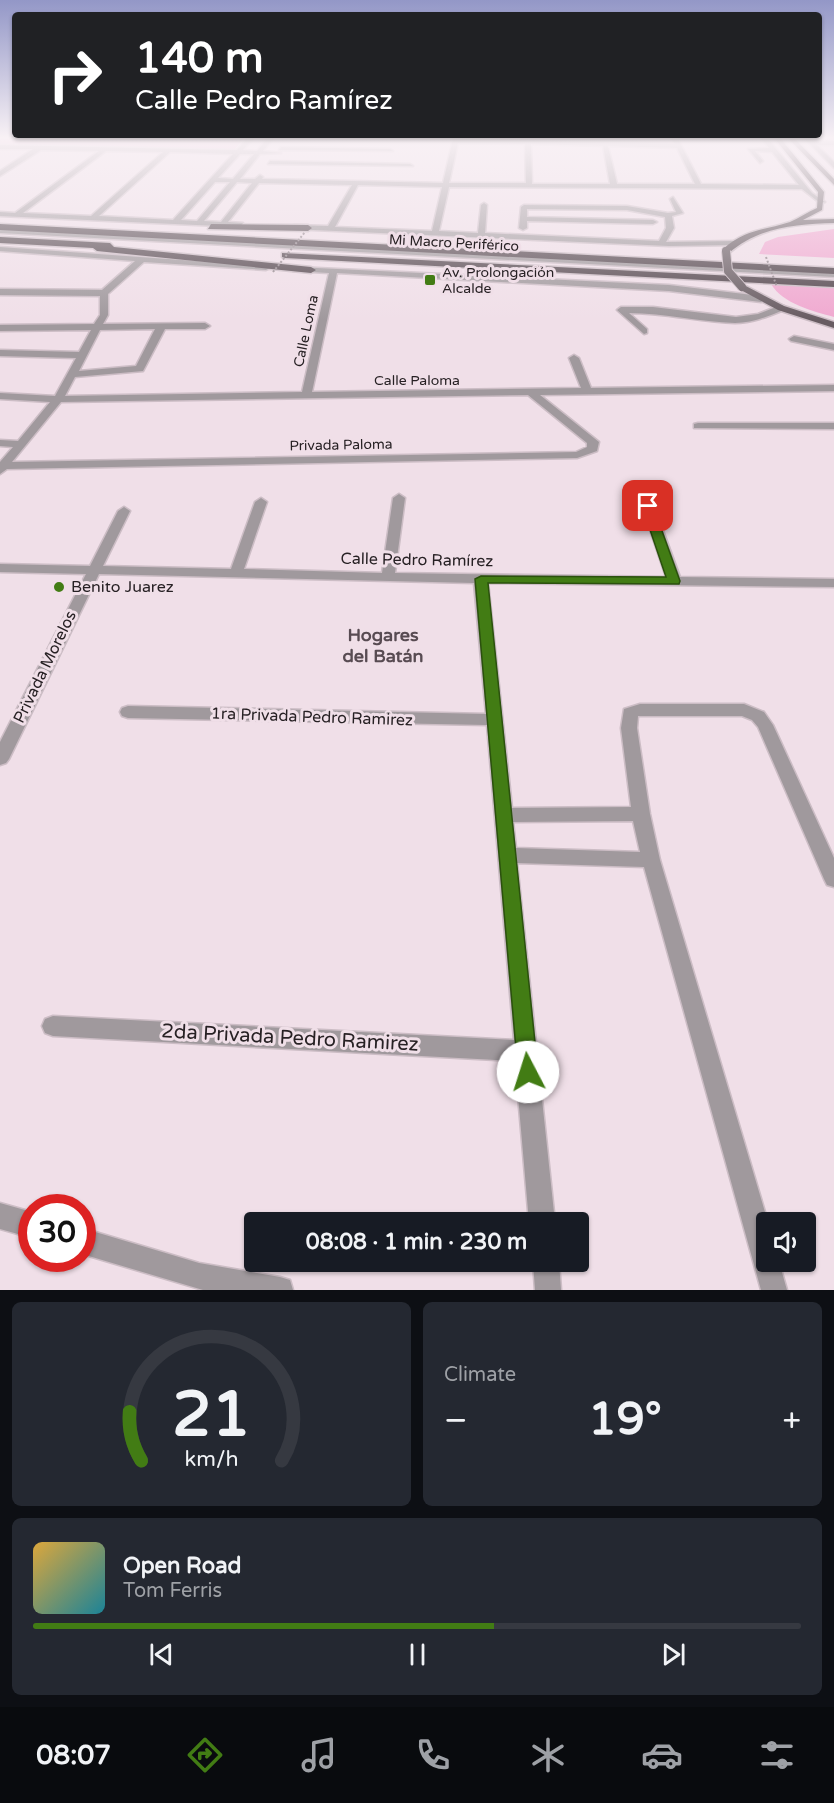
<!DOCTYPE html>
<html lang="en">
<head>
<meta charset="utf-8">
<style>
  :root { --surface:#171b24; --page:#242831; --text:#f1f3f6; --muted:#9ea1a6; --line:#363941; --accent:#427c14 }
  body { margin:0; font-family:"Varela Round",sans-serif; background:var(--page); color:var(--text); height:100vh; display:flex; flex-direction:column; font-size:22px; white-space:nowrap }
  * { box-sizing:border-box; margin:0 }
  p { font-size:20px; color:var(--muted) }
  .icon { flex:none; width:33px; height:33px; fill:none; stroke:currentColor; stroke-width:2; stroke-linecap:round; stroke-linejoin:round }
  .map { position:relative; height:1290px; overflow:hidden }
  .sheet { display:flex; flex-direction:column; gap:12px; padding:12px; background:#0d0f14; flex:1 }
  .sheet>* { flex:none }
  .guide { position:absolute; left:12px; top:12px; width:810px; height:126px; border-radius:6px; box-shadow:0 2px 4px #0004; background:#202124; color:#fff; overflow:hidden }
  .fabs { position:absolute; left:756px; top:1212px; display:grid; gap:12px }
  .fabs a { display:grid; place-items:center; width:60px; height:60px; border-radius:6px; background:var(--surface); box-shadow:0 2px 4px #0004; font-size:30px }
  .speed { position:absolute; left:18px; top:1194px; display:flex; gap:12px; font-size:30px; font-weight:700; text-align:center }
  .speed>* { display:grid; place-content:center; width:78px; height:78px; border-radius:50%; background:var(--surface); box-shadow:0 2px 4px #0004; line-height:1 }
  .speed .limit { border:9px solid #d22; background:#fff; color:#111 }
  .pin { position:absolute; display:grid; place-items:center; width:51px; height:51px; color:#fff; margin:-26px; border-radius:12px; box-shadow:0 3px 9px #0006 }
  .me { position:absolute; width:66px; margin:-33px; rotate:355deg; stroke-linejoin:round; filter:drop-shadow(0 0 4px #0008) }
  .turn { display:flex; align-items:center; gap:21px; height:126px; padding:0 24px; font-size:27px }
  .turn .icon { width:78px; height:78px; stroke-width:2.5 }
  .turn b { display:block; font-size:42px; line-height:51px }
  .big { font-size:45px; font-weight:700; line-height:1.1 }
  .sheet .tile { flex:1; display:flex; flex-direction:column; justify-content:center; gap:9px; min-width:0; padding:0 21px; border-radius:9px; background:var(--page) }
  .sheet .dial { align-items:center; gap:0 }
  .dial svg { height:156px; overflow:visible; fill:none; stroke:var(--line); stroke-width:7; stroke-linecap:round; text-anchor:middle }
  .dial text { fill:var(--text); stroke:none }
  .song { display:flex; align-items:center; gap:18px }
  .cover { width:72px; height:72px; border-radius:9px; background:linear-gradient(135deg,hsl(40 70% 55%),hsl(190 70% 35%)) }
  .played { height:6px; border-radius:3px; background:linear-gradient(90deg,var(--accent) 60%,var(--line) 60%) }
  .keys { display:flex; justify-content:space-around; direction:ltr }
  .heat { display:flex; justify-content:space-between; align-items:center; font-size:33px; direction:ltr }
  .sheet .tiles { flex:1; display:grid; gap:12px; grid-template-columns:1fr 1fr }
  .tile:last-child { grid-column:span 2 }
  .trip { position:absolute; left:244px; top:1212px; width:345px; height:60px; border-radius:6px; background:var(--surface); box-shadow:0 2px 4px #0004; font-weight:700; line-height:60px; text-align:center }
  .tabs { display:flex; height:96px; justify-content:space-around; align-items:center; background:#090b0e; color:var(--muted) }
  .tabs .icon { width:42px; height:42px }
  .tabs .current { color:var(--accent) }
  .tabs b { font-size:27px; color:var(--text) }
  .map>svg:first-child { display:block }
</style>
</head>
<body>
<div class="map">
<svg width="834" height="1290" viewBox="0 0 834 1290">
  <rect width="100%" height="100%" fill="#f0dfe8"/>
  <!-- green -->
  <path fill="#f0a9d0" d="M0,139H243L235,149L0,144Z
    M834,229V258L759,254L765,242L778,237Z
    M771,284L834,288V317C813,311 783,304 771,284Z"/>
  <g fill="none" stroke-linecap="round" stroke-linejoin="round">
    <!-- minor casing -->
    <g stroke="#ccbdc5" stroke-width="3">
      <path id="minor" d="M247,139H253L243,150L257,151L267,139H273L263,151L281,153L260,154L240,179H255L260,175L263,177L262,179L443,183L453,139L675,144L672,139H678L701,184L799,185L772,152L755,151L763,161L760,163L748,149L769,148L762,139H768L812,193L825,202L820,203L802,189L449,187L439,231L478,233L481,205L484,203L487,205L485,233L659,241L666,228L665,217L627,210L527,209V217L653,220L657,222L653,224L527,221V228L523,230L519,228L521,207L524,205L627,206L668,213L676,212L670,199L673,197L683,213L672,216L674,228L666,242L737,241L734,245L669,246L291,229L294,225L328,226L352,185L259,183L228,222L243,223L240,227L0,216V212L15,213L99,151L41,150L0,176V171L33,149H0V145L237,150ZM458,143L525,144L526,183H449ZM531,144L603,146L610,184H532ZM608,146L677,148L695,184H617ZM106,151L163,152L91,216L23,213ZM170,152L233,154L173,220L99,216ZM240,154H254L233,179L218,178ZM215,182H230L197,221L181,220ZM237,182L252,183L221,222L204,221ZM358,185L442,187L432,231L335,227Z
        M805,139L834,141V145H817L834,162V168Z
        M281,147L390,149L393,151L279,150Z
        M270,161L410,164L413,166L268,164Z
        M0,229L834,273V277L0,233Z
        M0,247L266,266L270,268L266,270L144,262L108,294V315L103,324L205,323L210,326L205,329H165L143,371L75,377L65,396L302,392L329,273L293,271L292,269L296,267L669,285L761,296L765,299L761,302L669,291L337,273L312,392L581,388L569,358L574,355L579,358L591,388L834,385V391L540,395L599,442L597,451L577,458L7,469L0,474V462L13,447L0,446V440L18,441L50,402L0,399V393L55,396L76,358L0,356V350L79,352L91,330L0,331V325L94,324L100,315V296L0,295V289L102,290L135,261L0,251ZM155,329L136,366L79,371L100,330ZM528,395L587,443V447L576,452L12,462L61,402Z
        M781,305L784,306V310C769,316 752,323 735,323C700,322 665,313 629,313L647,329V333L644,334L617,310L621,307H653L736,317L758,314Z
        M794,336L834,344V350L791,341L789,339Z
        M698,423H834V429L694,428V424Z
        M399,494L405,498L395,573L666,577L642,506L648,502L654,506L680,577L834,579V587L488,583L512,808L631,807L621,728L624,709L640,704H744L764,712L773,725L834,858V887L827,885L824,879L758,727L752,720L742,716H638L637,728L650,814L660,860L768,1222L766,1262H779L787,1290H761L644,867L517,863L555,1222H529L515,1061L53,1036L45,1033L42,1026L45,1019L53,1016L514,1040L487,725L128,718L122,716L120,712L122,708L128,706L486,714L474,583L99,574L9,759L6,763L0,765V742L86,574L0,572V564L90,566L118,511L124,507L130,511L103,566L231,569L255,502L261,498L267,502L244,569L382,573L393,498ZM633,821L640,852L516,848L513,822Z
        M0,1203L32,1212V1238L0,1229Z
        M82,1228L199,1263L280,1277L290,1280L293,1290H203L82,1254Z
        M533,1262H559L561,1290H535Z"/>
    </g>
    <!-- major casing -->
    <g stroke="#ccbdc5" stroke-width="3">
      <path id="major" d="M775,139H781L824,192L822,210L803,220L834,219V223C796,224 759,227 729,253H723V249C748,228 763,231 790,222C799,218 808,212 817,208L818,192Z
        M789,139H795L834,179V185Z
        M742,284L784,306L834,322V328L778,310L739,289V285Z"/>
    </g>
    <!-- highway casing -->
    <g stroke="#ccbdc5" stroke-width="3">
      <path id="highway" d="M0,224L834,268V274L0,230Z
        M211,224L308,225L312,228L308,231L208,229Z
        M0,237L110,243L114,247L311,267L316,270L311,273L97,251L93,248L0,243Z
        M282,253L834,281V287L285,258L282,257Z"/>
    </g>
    <!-- minor -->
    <use href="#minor" fill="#a0999d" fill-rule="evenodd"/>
    <!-- major -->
    <use href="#major" fill="#685c62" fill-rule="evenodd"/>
    <!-- highway -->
    <use href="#highway" fill="#53464d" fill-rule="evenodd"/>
    <!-- major-bridge casing -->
    <g stroke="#ccbdc5" stroke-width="10" stroke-linecap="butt">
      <path id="major-bridge" d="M726,251L728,271L742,287"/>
    </g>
    <!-- path-bridge -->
    <path stroke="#95898f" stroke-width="2" stroke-dasharray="2 2" stroke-linecap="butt" d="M766,257L777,287
      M273,272L305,232"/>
    <!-- major-bridge -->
    <use href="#major-bridge" stroke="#685c62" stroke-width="8"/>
  </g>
  <!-- sky -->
  <linearGradient id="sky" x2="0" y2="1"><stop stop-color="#9397c7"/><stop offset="0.43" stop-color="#f8f1f5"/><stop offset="1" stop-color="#f8f1f5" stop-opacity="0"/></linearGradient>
  <rect width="834" height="320" fill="url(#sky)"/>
  <!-- route -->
  <path fill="#427c14" stroke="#2b510d" stroke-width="1.5" d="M648,503L653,506L680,581L679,584L488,583L538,1072L535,1079L528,1082L521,1079L518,1072L475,579L481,576L666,577L642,506Z"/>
  <!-- markers -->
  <g fill="#427c14" stroke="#f0dfe8" stroke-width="2">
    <rect x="424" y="274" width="12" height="12" rx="3"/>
    <circle cx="59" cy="587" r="6"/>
  </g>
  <g text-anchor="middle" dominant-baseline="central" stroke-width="6" stroke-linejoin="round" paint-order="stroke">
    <!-- far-street labels -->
    <g font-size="14" fill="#272124" stroke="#f0dfe8">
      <text transform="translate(454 243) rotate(3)">Mi Macro Periférico</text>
      <text transform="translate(306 331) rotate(-78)">Calle Loma</text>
      <text x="417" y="380">Calle Paloma</text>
      <text transform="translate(341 445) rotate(-1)">Privada Paloma</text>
    </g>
    <!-- far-poi labels -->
    <g font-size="14" fill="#272124" stroke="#f0dfe8" text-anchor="start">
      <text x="442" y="272">Av. Prolongación<tspan x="442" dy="16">Alcalde</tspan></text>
    </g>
    <!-- street labels -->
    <g font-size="16" fill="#272124" stroke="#f0dfe8">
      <text transform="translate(417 560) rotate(1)">Calle Pedro Ramírez</text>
      <text transform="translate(45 667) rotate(-64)">Privada Morelos</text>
      <text transform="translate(312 717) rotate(2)">1ra Privada Pedro Ramirez</text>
    </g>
    <!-- poi labels -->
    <g font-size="16" fill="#272124" stroke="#f0dfe8" text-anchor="start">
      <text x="71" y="587">Benito Juarez</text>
    </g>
    <!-- neighbourhood labels -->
    <g font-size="18" font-weight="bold" fill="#584b52" stroke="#f0dfe8">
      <text x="383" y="635">Hogares<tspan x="383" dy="21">del Batán</tspan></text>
    </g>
    <!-- near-street labels -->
    <g font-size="20" fill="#272124" stroke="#f0dfe8">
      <text transform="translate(290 1038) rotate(3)">2da Privada Pedro Ramirez</text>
    </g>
  </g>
</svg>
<div class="fabs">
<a><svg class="icon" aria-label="sound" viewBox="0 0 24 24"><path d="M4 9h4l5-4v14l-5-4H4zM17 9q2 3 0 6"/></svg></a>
</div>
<div class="speed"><div class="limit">30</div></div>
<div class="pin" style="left:648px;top:506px;background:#d93025"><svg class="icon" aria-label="arrive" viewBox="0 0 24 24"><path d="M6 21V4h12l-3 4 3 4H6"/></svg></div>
<svg class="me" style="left:528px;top:1072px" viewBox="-20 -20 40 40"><circle r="19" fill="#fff"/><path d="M0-13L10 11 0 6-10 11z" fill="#427c14"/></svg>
<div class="trip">08:08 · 1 min · 230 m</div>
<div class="guide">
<div class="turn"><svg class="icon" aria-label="right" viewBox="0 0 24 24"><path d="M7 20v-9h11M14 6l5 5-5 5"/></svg><div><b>140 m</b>Calle Pedro Ramírez</div></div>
</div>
</div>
<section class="sheet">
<div class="tiles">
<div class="tile dial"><svg viewBox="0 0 100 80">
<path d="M14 69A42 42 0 1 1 86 69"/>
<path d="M14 69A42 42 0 0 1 8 44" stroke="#427c14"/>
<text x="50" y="56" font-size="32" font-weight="700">21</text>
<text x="50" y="72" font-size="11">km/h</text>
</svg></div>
<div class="tile"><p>Climate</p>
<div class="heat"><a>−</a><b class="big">19°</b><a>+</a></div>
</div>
<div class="tile">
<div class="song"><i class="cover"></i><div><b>Open Road</b><p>Tom Ferris</p></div></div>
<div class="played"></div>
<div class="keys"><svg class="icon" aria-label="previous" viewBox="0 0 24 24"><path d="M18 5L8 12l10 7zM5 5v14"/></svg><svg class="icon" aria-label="pause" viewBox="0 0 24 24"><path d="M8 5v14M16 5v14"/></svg><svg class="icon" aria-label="next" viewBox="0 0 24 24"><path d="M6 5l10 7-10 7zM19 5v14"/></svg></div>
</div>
</div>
</section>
<nav class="tabs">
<b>08:07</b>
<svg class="icon current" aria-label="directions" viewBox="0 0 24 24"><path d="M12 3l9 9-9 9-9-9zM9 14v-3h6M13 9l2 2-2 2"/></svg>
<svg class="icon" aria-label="music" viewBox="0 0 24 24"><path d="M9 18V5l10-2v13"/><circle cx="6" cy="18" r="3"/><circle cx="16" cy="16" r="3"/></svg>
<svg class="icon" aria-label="phone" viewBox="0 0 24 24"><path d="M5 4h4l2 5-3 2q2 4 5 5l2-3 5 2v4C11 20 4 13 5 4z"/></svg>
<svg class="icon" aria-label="climate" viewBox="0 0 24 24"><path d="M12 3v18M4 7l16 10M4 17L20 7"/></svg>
<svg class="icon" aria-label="car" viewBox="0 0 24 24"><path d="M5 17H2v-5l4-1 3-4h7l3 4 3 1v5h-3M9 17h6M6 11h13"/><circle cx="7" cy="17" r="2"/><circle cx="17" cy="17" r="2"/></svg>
<svg class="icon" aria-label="filters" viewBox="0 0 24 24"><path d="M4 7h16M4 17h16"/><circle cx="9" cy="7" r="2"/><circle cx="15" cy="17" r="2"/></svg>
</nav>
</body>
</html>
